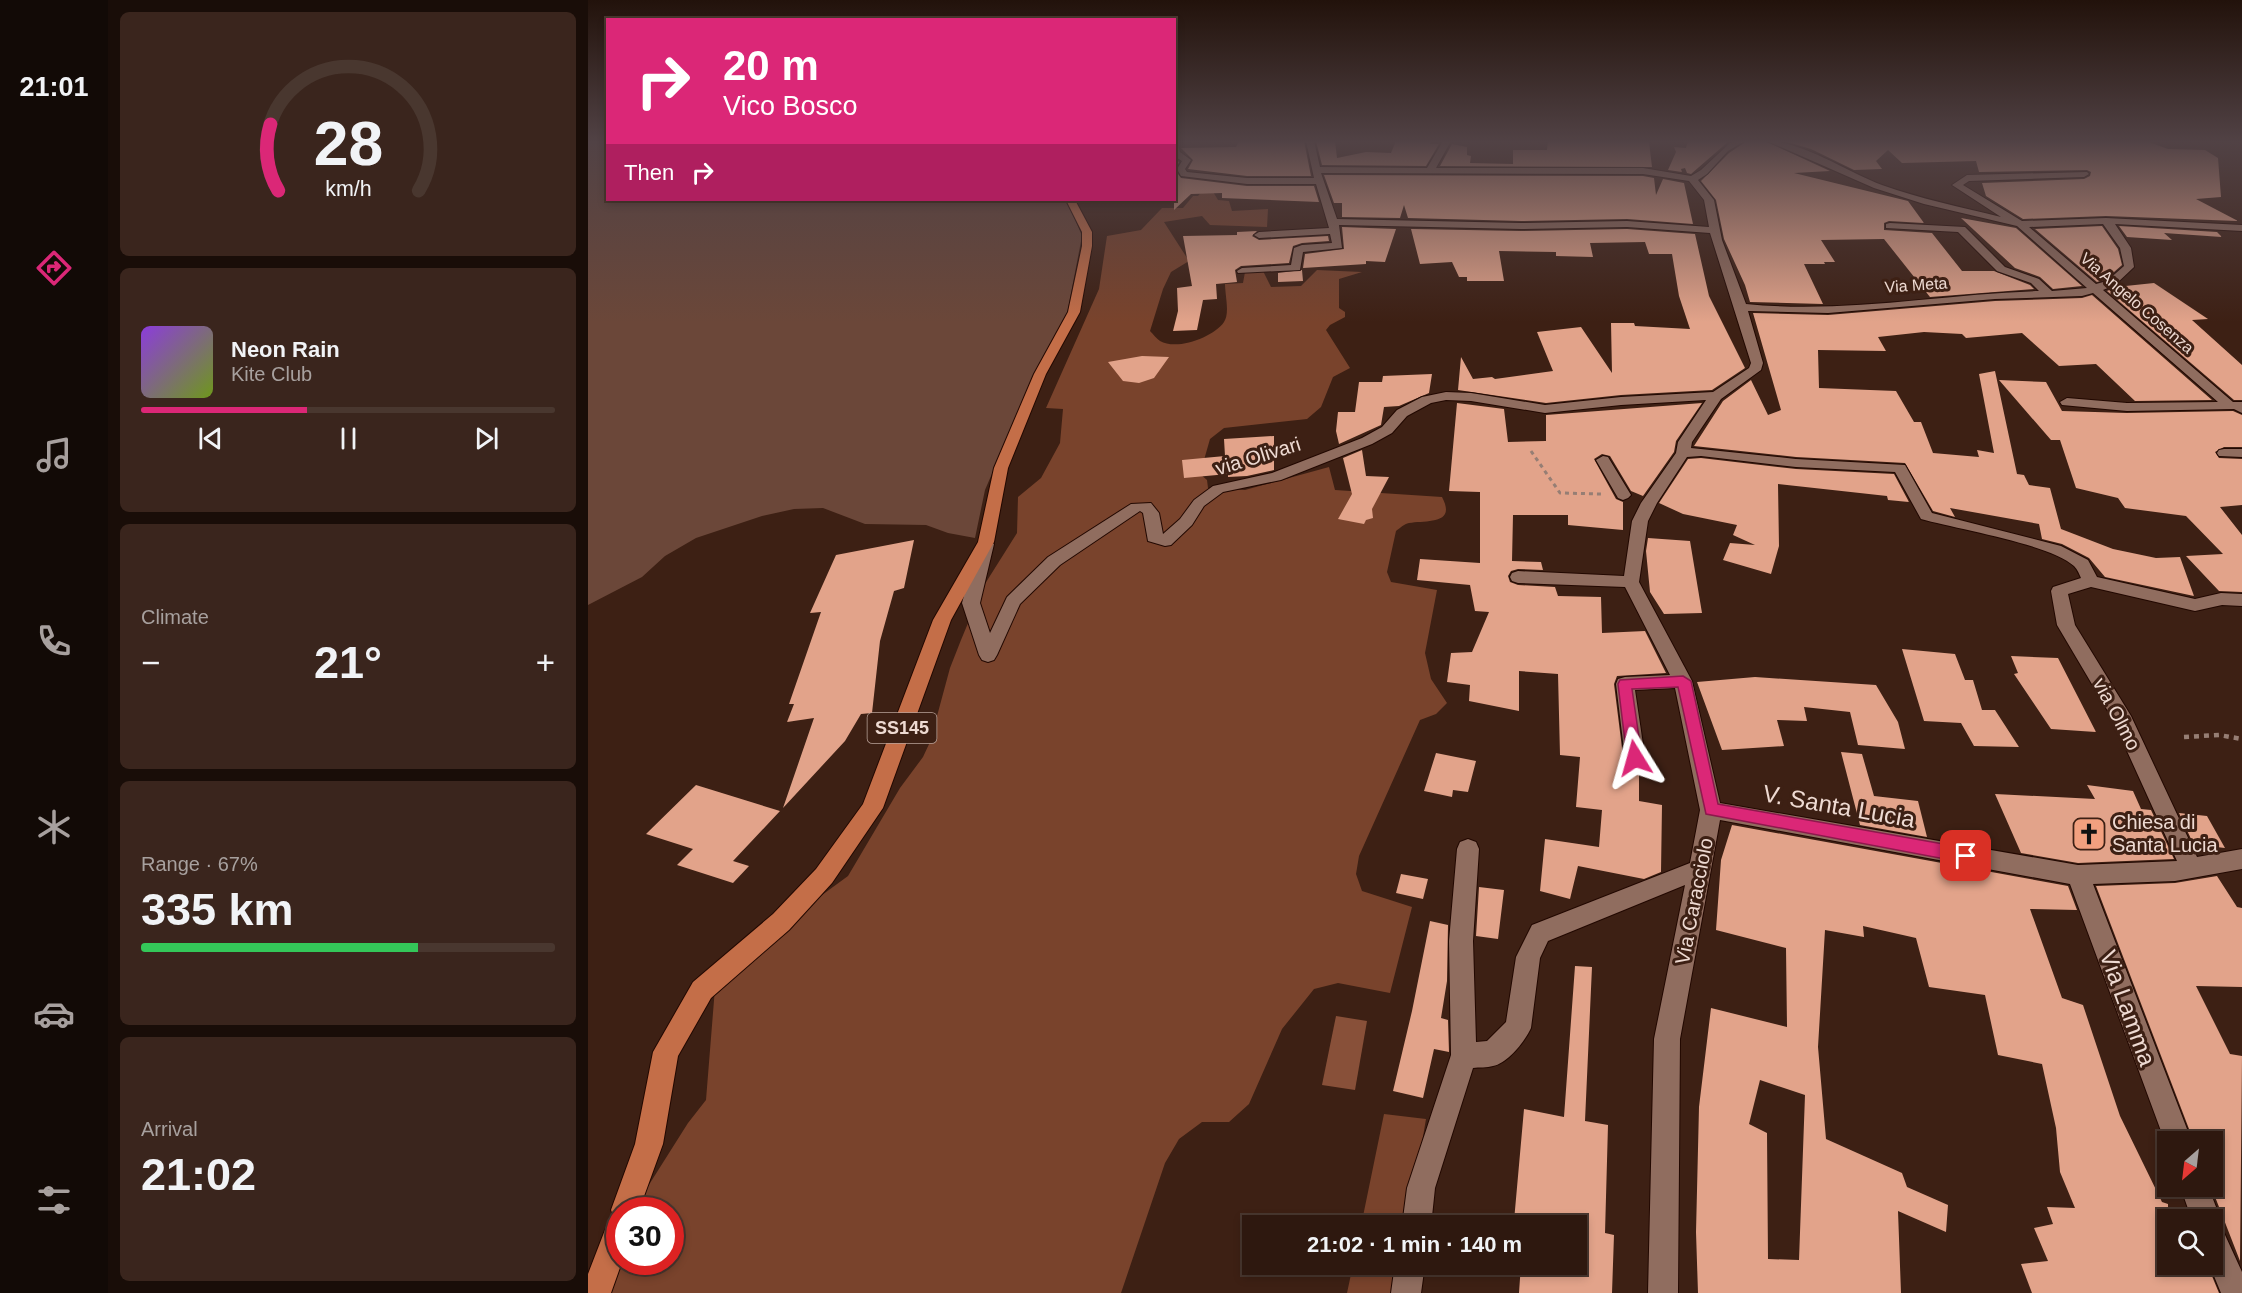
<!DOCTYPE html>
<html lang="en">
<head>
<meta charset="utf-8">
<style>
  :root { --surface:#2e180f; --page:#3a251d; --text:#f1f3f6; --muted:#a7a09e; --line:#49372f; --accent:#db2777 }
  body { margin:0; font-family:Arial,sans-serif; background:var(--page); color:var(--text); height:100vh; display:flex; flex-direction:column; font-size:22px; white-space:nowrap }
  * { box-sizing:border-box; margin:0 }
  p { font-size:20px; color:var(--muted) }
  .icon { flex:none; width:33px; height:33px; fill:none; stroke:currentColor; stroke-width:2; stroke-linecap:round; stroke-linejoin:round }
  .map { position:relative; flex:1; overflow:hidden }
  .drawer { display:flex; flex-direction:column; gap:12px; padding:12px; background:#190d08; width:480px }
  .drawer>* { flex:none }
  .guide { position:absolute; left:18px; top:18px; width:570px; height:183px; border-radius:0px; box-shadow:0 3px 9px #0003,0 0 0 2px var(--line); background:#db2777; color:#fff; overflow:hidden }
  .needle { width:39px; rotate:208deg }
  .fabs { position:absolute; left:1569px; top:1131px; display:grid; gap:12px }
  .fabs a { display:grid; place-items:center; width:66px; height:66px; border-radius:0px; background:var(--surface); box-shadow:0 3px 9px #0003,0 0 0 2px var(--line); font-size:30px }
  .speed { position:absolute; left:18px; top:1197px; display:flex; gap:12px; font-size:30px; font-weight:700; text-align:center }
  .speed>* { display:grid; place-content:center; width:78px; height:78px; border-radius:50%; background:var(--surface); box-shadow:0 3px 9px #0003,0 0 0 2px var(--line); line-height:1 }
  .speed .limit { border:9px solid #d22; background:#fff; color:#111 }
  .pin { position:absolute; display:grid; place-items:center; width:51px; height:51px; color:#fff; margin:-26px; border-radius:12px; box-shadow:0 3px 9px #0006 }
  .me { position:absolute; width:66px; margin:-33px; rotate:352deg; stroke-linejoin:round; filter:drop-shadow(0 0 4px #0008) }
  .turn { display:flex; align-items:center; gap:21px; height:126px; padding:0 18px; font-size:27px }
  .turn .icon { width:78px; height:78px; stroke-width:2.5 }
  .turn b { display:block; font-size:42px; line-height:51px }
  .then { display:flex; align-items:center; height:57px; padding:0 18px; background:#0003; gap:12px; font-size:22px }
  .big { font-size:45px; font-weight:700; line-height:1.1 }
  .drawer .tile { flex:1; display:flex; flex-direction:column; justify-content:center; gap:9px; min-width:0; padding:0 21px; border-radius:9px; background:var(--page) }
  .drawer .dial { align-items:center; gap:0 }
  .dial svg { height:156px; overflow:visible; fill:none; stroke:var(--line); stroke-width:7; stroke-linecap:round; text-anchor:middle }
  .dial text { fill:var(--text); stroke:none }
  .song { display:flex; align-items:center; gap:18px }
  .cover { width:72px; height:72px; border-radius:9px; background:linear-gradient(135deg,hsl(270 70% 55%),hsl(80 70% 35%)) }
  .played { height:6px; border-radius:3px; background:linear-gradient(90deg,var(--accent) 40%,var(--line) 40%) }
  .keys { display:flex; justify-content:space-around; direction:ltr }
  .heat { display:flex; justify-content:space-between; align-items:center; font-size:33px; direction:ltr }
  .charge { height:9px; border-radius:4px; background:linear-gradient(90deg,#34c759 67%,var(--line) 0) }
  .trip { position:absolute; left:654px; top:1215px; width:345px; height:60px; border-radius:0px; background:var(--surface); box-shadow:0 3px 9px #0003,0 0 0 2px var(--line); font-weight:700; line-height:60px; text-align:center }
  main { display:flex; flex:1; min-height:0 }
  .menu { display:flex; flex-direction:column; width:108px; justify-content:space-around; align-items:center; background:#120a06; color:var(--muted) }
  .menu .icon { width:42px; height:42px }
  .menu .on { color:var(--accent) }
  .menu b { font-size:27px; color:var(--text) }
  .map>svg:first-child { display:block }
</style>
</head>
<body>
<main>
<nav class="menu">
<b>21:01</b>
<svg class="icon on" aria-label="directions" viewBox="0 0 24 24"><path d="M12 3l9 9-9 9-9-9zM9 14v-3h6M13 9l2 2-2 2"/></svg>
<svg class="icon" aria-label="music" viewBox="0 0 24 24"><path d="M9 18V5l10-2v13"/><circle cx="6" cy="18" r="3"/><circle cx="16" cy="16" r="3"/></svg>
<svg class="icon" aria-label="phone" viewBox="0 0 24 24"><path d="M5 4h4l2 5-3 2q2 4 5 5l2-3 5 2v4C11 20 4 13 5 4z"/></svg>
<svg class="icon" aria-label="climate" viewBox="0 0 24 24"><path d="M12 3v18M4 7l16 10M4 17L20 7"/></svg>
<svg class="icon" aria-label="car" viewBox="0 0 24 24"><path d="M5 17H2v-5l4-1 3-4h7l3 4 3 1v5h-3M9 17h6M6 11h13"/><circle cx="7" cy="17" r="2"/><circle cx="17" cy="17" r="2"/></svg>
<svg class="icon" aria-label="filters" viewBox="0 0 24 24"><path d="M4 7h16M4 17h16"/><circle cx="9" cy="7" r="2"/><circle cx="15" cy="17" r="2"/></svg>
</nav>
<section class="drawer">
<div class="tile dial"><svg viewBox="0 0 100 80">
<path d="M14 69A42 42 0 1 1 86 69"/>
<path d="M14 69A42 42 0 0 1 10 35" stroke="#db2777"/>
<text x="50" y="56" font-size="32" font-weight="700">28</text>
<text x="50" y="72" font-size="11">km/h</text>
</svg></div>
<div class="tile">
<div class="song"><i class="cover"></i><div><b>Neon Rain</b><p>Kite Club</p></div></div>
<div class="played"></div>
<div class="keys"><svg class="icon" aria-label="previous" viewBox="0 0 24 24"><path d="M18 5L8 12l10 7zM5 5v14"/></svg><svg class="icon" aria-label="pause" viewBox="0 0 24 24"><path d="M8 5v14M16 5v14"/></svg><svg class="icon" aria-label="next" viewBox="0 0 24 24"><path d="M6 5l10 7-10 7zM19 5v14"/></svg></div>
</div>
<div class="tile"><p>Climate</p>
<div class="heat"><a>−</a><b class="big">21°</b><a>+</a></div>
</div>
<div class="tile"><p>Range · 67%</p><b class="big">335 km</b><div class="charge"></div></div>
<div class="tile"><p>Arrival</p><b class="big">21:02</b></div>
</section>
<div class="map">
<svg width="1654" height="1293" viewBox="0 0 1654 1293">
  <rect width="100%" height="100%" fill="#3d2014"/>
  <!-- green -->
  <path fill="#6b4739" d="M0,141H19L20,200H479L494,236L479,314L433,406L397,490L387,538L360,533L338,525L277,524L235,508L206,509L174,516L108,538L77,556L54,577L0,605Z"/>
  <!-- forest -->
  <path fill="#79432c" d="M615,190H624L630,200L641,201L644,211L680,209L679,227L622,225L614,216L576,222L601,261L583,272L575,289L562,331C565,334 569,339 572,341C589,351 626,337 636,322C642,313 637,295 637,284L655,283L657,272L675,271L683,287L713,286L729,270L774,272L751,279V308L757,312V317L742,325L738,330L762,368L745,377L733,407L719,419L636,428L622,439L612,474L619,480L620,488L657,490L741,467L747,490L854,497C869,525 838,520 821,523C816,524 812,528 808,531L799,572L803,582L849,590L837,653L843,679L859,703L848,714L832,720L771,856L768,874L774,891L824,907L802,993L750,983L726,989L694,1029L661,1104L641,1122H614L591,1139L577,1163L533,1293H17L32,1262H82V1210H45L100,1123L118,1100L129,963L219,906L260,876L312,788L335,757L342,742L362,668L373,640L395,587L429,533L430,497L453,478L472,443L475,409L458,408L511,289L519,236L553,230L574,208H595L605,196H610Z
    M796,1114L838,1119L820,1225L773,1226Z
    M765,1265H813L808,1293H759Z"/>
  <!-- water -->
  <path fill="#885039" d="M748,1016L779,1021L767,1090L734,1085Z"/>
  <!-- building -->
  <path fill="#e2a38a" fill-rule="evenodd" d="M651,141H716L723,176H659L600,169L605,160L593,148L648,147Z
    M728,141H747L749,158L778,152L803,153L808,141H843L842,144H851L838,166L734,165Z
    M960,141L1061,142L1064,167L852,166L864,144L879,147V155L883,156L882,163L925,164V150H959Z
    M1100,141H1141L1103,174L1099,173L1097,168L1093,169L1094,172L1080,170L1088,152L1086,147L1098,148Z
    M1159,141H1177L1242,171L1206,173L1320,201L1336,223L1301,221L1296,223V230L1344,233L1374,271H1406L1442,285L1446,289L1342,297L1296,239L1233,240L1247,262H1236L1237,264H1216L1235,304L1162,302L1157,285L1136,239L1128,200L1113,181L1141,153Z
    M1196,141H1558L1580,149L1617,150L1630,158L1633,197L1608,199L1650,221L1518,216L1435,219L1398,196L1394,183L1496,179L1502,176L1503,172L1499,170L1391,172L1388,161L1314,163L1300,150L1288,161L1294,169L1266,170L1223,149Z
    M586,159L591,162L587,170L593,178L659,186H726L731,202L634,198V193L603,194L586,210Z
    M736,175L1055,176L1066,178L1068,195L1075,179L1096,183L1105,224L1039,219L933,221L820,218L816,205L812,218L754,217V203H746Z
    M1373,218L1428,228L1494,286L1465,289L1452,277L1427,268Z
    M1514,226L1530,249L1534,265L1518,279L1509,282L1447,229Z
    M1531,226L1629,232L1634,237L1576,233L1584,240L1539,237Z
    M754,227L808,229L797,262L778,261V264L715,268L717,254L756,249Z
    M823,229L933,231L1039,229L1107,234L1121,296L1157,368L1124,390L1033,395L958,403L870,390L873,357L885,379L904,377L907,379L965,371L949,332L993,327L1024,373L1023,323H1046L1047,326L1102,329L1091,296L1084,254H1061L1057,242L1002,243L1005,257L968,256V252L911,251L916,281H879V277H871L864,262L832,264Z
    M669,231L664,236L671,240L740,236L741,241L714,243L705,246L701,263L653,266L647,270L649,282L628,284L629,299L615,300L609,330L585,331L590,311L589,288L604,286L595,236L649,235V232Z
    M714,270L715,281L690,282V273Z
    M1566,283L1620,319L1604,320L1654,365V400H1646L1519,291L1528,287Z
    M1504,295L1624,400L1547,401L1508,364L1471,366L1434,333L1378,338L1374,334L1336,332L1290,337L1298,351L1230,350L1231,388L1308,391L1326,422H1333L1345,453L1391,457L1389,450L1406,453L1391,374L1407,371L1429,474L1436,475L1441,485L1462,488L1473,529L1525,549L1568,558L1592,557L1606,596L1517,577L1501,558L1474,544L1454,539L1451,524L1362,508L1367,517L1345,511L1317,463L1208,457L1106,446L1135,401L1163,380L1180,415L1193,410L1165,313L1240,315L1407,301L1494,298Z
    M554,356L581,357L566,378L551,383L535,381L520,362Z
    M844,374L841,393L811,406L796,407L793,425L751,444L748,431L750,412H767L771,382H794L795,376Z
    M1411,380L1458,382L1474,411L1539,413L1645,411L1654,415V447H1636L1627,452L1631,458L1654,459V505L1632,507L1654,535V592L1631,591L1598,556L1635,554L1598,516L1537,508L1530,498L1488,488L1472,440H1463Z
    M869,403L916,409L920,442L958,441V415L1114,403L1088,441L1086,452L1055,496L1043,491L1022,456L1014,454L1006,459L1028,499L1035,502V530L980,525V515H925L924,561L953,562L955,570L930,569L923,571L920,576L922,582L930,585L967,587L970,596L1013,597L1014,633L1057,631L1078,673L1029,676L1026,684L1036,764L1046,768L1051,767V801L1074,805L1073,872L1056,879L990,866L982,899L952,891L957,839L1011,847L1014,810L988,807L992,757L972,755L970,674L931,671V711L881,701L882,685L859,682L863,653L884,652L901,612L887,611L882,585L829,580L832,559L892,563V492L861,491Z
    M686,436V470L659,476L640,477V474L596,478L594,460L637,456L636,439Z
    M774,450L778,476L801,477L784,509L785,518L778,520L776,524L750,519L764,494L755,458Z
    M1113,458L1208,469L1306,474L1321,502L1300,500L1299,496L1190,484L1191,546L1183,574L1135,560L1142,543L1167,545L1145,535L1149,525L1095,514L1071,503L1100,459Z
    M1060,538L1102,541L1114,613L1076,614L1062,592L1058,551Z
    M326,540L316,588L306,591L292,641L284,713L273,714L257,741L195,808L226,718L199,722L206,704H201L233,612L222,613L248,555Z
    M1314,649L1367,654L1377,680H1385L1394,710H1407L1431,747L1386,746L1373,723L1336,721Z
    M1423,656L1470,658L1508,732L1463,729L1426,674L1430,673Z
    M1167,677L1288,685L1310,722L1317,749L1270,745L1262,712L1216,707L1219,721L1189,720L1196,746L1134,750L1109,682Z
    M1253,752L1274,754L1286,796L1330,801L1339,837L1272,825Z
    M848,753L888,761L880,792L865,790L864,797L836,791Z
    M108,785L192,811L145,861L161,866L145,883L89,865L105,849L58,834Z
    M1499,785L1545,791L1553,809L1563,810L1586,859L1490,863L1433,853L1407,794L1507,799Z
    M1591,813L1619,816L1637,848L1611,845L1616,854H1610Z
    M1144,825L1480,886L1489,910L1442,909L1474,998L1495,1005L1532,1116L1574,1202L1580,1204V1264H1619L1631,1293H1444L1433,1264L1460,1261L1446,1228L1465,1224L1459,1207L1487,1208L1472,1172L1468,1128L1454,1064L1410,1055L1397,995L1341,987L1328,938L1275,926L1276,937L1237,930L1230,1047L1238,1139L1314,1173L1319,1187L1360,1205L1358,1232L1310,1211L1313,1293H1110L1108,1232L1111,1107L1123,1008L1199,1027L1198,948L1128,930L1133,860ZM1172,1080L1217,1095L1211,1260L1180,1259L1179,1133L1161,1124Z
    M813,874L840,879L835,899L808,893Z
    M1629,876L1649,907L1654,908V987L1608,986L1642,1054L1654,1056L1652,1261L1624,1189V1142H1606L1508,886L1587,883Z
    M891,887L916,890L910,939L888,936Z
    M842,921L860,925L859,981L853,1018L860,1020L861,1052L846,1049L835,1098L805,1091L824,1011Z
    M987,966L1004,967L997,1121L1020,1125L1017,1233L1026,1235L1024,1293H931L933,1264H988V1226H936L937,1223L926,1221L936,1109L976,1117Z"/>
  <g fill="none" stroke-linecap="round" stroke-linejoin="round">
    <!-- minor casing -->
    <g stroke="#220801" stroke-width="2">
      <path id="minor" d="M718,141H726L732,167L839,168L855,141H863L848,168H1055L1103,176L1113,170L1142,143L1157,141L1140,151L1119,174L1110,180L1126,200L1134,240L1158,304C1255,314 1354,294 1451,291L1443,283L1409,271L1370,232L1298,228V224L1302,223L1377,227L1417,267L1451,279L1464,291L1499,288L1429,226L1336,204L1286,188L1179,141C1214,141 1260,172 1294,185C1333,199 1373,207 1413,217L1364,185L1379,175L1499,172L1501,174L1496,177L1381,181L1375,185L1434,221L1518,218L1654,225V231L1527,224L1543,248L1546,267L1527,285L1515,290L1645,402H1654V413L1646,409L1539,411L1474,405L1472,402L1479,398L1539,403L1630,402L1505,293L1494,296L1407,299L1240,313L1160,311L1175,363L1173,370L1133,399L1104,442L1103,448L1208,459L1317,465L1344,513L1473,546L1500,560L1509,577L1607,599L1633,593L1654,594V606L1634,605L1607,611L1503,587L1480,594L1487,625L1543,716L1609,857L1654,849V869L1587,881L1505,884L1604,1142H1580V1150L1482,884L1132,820L1092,1039L1090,1293H1060L1066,1039L1097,885L960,941L952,958L943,1028C937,1041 920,1063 905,1066C899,1068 891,1067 885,1068L847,1188L843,1226H814L819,1188L863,1055L861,941L869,849L872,842L880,839L888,842L891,849L885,941L888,1042L899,1041L918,1022L928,957L944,925L1102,863L1112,810L1087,688L1047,690L1057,758L1054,764L1047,766L1040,764L1037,758L1028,684L1030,679L1037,677L1082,675L1037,587L930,583L924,581L922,577L924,573L930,571L1036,576L1044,521L1053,503L1088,453L1090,442L1118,400L1033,405L957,413L883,401L858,400L843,403L819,416L804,433L784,444L693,480L635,492L616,506L604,525L583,545L577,546L560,541L555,513L552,511L472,565L432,604L409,655L406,660L400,662L394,660L391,655L374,603L390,544L398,539L406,544L392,603L402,633L419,597L460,557L543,504L563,503L571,513L575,534L592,519L606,500L625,486L684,473L774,438L794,427L809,410L834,397L858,392L883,393L957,405L1033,397L1125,392L1161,368L1163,363L1122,233L1039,227L933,229L751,225L754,248L715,252L712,270L650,273L649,271L654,268L703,265L706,248L714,245L744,243L742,234L671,238L666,235L671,232L741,228L728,184H659L593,176L589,169L594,161L586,156V143L590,145L592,152L603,160L597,169L599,172L659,178H726ZM733,173L1055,174L1101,181L1116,200L1121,227L1039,221L933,223L749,219ZM1515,224L1532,248L1536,266L1519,281L1508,284L1441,227ZM1113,456L1208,467L1307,472L1333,519C1368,529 1462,544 1486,566C1490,570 1491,574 1493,578L1465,587L1463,591L1469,625L1524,718L1589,861L1490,865L1132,803L1104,681L1051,582L1060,521L1069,503L1099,457Z
        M1636,449H1654V457L1631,456L1629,453L1631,450Z
        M1015,456L1020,457L1043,495L1040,498L1035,500L1030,498L1008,460Z
        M1592,1186H1620L1633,1220L1632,1224L1654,1272V1293H1633L1621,1264H1624V1220H1604Z
        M807,1264H837L833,1293H803Z"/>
    </g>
    <!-- major casing -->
    <g stroke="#220801" stroke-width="2">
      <path id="major" d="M478,200H487L504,232V246L492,312L458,374L420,468L406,542L363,620L295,808L244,883L201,930L123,998L90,1056L75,1144L51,1210H32V1262H34L23,1293H0V1274L22,1217L25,1215L23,1210L47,1144L65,1052L105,982L185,914L228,869L275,804L345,620L390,542L406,468L446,374L480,312L494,246V232Z"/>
    </g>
    <!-- path-far1 -->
    <path stroke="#967e74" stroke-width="3" stroke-dasharray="4 4" stroke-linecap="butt" d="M943,451L972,493L1014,494"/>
    <!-- path -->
    <path stroke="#967e74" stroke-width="4.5" stroke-dasharray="5 5" stroke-linecap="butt" d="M1596,737L1631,735L1654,739"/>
    <!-- minor -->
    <use href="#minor" fill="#906d5f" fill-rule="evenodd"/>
    <!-- major -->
    <use href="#major" fill="#c46e48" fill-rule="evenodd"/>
  </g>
  <!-- sky -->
  <linearGradient id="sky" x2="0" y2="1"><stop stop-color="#22120b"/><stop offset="0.44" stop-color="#514245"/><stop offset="1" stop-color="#514245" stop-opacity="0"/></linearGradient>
  <rect width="1654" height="322" fill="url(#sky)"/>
  <!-- route -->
  <path fill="#db2777" stroke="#8e194d" stroke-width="1.5" d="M1095,676L1103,681L1130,804L1378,848L1384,851L1387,856L1384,861L1378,863L1118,814L1090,687L1044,689L1054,758L1052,762H1041L1039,758L1030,684L1032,680Z"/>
  <!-- icons -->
  <defs>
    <g id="church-square" transform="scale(1.725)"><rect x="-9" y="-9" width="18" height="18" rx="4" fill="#f2a07f" stroke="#3d2014"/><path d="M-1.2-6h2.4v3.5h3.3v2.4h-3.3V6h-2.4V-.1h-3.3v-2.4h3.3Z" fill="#111"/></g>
  </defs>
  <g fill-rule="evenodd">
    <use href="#church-square" x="1501" y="834"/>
  </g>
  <g text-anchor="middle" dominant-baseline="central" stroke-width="6" stroke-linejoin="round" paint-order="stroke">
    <!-- far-street labels -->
    <g font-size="16" fill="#eedad2" stroke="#3d2014">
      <text transform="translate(1328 285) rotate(-4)">Via Meta</text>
      <text transform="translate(1549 303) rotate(41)">Via Angelo Cosenza</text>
    </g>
    <!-- shield labels -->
    <rect fill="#3d2014" stroke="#b9a299" stroke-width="1.5" x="279.5" y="713" width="69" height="30" rx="4.5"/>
    <g font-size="18" font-weight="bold" fill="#eedad2">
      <text x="314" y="728">SS145</text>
    </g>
    <!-- street labels -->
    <g font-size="20" fill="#eedad2" stroke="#3d2014">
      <text transform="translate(670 456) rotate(-17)">via Olivari</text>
      <text transform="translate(1529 714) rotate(62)">via Olmo</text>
      <text transform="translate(1106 901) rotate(-79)">Via Caracciolo</text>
    </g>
    <!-- poi labels -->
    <g font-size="20" fill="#eedad2" stroke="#3d2014" text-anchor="start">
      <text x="1524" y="822">Chiesa di<tspan x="1524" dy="23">Santa Lucia</tspan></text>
    </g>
    <!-- near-street labels -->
    <g font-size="24" fill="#eedad2" stroke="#3d2014">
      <text transform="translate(1251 806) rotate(10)">V. Santa Lucia</text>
      <text transform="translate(1540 1008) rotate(70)">Via Lamma</text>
    </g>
  </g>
</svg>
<div class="fabs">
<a><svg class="needle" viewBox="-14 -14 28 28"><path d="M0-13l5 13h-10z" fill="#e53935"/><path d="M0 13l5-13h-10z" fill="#a7a09e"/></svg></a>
<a><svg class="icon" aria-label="search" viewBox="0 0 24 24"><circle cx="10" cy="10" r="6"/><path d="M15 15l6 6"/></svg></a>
</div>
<div class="speed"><div class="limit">30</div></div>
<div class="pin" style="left:1378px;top:856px;background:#d93025"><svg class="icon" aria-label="arrive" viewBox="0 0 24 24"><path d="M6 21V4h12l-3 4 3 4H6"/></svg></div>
<svg class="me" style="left:1047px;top:758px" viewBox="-20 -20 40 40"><path d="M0-17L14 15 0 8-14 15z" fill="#db2777" stroke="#fff" stroke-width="4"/></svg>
<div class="trip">21:02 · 1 min · 140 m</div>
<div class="guide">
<div class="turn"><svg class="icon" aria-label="right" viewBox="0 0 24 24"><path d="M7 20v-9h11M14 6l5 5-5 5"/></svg><div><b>20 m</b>Vico Bosco</div></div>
<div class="then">Then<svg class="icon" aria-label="right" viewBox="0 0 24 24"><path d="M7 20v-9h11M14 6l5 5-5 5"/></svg></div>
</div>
</div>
</main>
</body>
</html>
